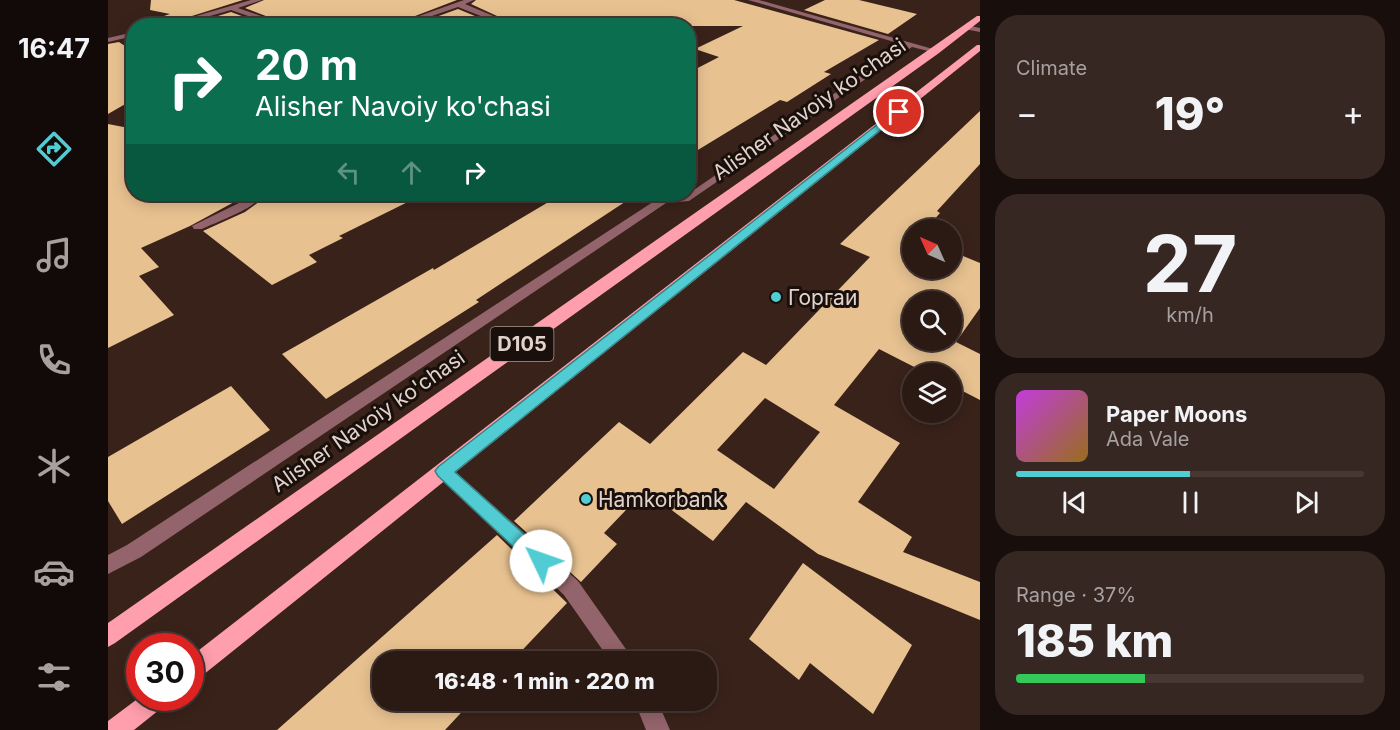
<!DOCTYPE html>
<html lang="en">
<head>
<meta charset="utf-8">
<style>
  :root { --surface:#2b1a14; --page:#372722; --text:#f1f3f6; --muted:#a6a1a0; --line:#473834; --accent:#51ccd2 }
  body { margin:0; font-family:Inter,sans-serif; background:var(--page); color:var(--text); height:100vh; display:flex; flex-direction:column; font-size:22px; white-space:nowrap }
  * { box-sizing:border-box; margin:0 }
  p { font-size:20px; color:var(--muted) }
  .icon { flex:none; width:33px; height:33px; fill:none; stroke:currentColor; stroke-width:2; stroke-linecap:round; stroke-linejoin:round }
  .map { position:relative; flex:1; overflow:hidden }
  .sheet { display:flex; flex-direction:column; gap:15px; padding:15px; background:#180e0b; width:420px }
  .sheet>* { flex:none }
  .top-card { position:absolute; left:18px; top:18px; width:570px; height:183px; border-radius:24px; box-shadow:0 3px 15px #0003,0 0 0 2px var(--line); background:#0b6e4f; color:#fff; overflow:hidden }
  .needle { width:39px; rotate:315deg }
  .buttons { position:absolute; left:794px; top:219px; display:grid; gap:12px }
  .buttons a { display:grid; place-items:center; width:60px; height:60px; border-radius:50%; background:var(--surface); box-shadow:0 3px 15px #0003,0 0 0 2px var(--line); font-size:30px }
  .speed { position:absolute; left:18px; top:633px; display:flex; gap:12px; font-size:30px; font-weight:700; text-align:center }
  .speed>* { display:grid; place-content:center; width:78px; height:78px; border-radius:50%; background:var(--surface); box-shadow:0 3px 15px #0003,0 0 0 2px var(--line); line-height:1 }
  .speed .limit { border:9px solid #d22; background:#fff; color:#111 }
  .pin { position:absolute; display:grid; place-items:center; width:51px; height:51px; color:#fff; margin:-26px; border:3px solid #fff; border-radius:50%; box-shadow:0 2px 6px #0007 }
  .me { position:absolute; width:66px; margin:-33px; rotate:312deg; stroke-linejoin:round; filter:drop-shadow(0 0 4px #0008) }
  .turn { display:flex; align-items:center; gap:21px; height:126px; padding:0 30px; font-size:27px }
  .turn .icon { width:78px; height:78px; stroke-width:2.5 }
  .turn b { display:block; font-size:42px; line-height:51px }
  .lanes { display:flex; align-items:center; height:57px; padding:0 30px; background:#0003; justify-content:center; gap:30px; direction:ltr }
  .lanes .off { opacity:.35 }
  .big { font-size:45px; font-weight:800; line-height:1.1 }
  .sheet .widget { flex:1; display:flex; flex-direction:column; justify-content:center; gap:9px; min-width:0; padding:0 21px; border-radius:24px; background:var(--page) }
  .sheet .dial { align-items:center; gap:0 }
  .dial b { font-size:78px; line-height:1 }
  .song { display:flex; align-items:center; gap:18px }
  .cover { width:72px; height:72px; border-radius:9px; background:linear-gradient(135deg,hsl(290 70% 55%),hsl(40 70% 35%)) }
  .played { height:6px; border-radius:3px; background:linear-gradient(90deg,var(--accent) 50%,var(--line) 50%) }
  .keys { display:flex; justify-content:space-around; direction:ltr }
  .heat { display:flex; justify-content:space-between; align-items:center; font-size:33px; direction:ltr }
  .charge { height:9px; border-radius:4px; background:linear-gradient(90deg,#34c759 37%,var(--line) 0) }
  .trip { position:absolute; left:264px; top:651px; width:345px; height:60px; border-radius:24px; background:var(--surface); box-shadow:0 3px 15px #0003,0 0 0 2px var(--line); font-weight:800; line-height:60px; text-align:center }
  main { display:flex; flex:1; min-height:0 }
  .dock { display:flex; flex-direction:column; width:108px; justify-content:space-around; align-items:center; background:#110a08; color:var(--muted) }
  .dock .icon { width:42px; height:42px }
  .dock .selected { color:var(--accent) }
  .dock b { font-size:27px; color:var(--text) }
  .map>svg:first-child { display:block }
</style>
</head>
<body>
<main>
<nav class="dock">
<b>16:47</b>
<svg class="icon selected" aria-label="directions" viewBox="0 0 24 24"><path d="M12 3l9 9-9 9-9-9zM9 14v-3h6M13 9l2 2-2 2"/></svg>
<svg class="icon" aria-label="music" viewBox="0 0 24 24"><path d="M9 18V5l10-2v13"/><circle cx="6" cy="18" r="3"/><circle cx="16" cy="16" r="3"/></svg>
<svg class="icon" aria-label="phone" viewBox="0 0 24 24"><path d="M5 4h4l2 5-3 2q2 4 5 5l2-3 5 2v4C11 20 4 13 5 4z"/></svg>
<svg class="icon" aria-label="climate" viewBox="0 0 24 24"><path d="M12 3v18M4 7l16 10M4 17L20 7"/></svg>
<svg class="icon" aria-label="car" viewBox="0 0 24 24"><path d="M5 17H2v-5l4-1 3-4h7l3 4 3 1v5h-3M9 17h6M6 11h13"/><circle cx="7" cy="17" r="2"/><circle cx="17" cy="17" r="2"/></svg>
<svg class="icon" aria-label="filters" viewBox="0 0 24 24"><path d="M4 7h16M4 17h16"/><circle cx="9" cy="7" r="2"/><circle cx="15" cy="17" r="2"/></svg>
</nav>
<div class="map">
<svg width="872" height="730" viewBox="0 0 872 730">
  <rect width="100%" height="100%" fill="#39221a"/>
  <!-- building -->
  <path fill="#e7c190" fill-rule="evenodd" d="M43,0H135L52,26L50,18L62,14L42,10Z
    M156,0H349L281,26H184L137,8Z
    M368,0H626L771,40L716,72L723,74L679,102L672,100L580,156V73L611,57L587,49L635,26H411L363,4Z
    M717,0H751L809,14L780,34L696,10Z
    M350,9L391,26H303Z
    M123,12L161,26H77Z
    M11,42L26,52V99L0,114V44Z
    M872,111V164L829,211L832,213L817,230H804V268H843V251L872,263V308L848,342L872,354V400L843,385V374H820L771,349L726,405L792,443L750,502L804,537L795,552L872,582V620L710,554L638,502L605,541L537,490L496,533L509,544L473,582L406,521L511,422L542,444L635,352L658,365L762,257L732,244ZM804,302H843V340H804ZM657,398L712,432L666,489L609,450Z
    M0,124L26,129V194H141L82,226L33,248L51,267L31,276L66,315L0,348Z
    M157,194H316L231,236L235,238L201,255L209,262L164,285L95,231L137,212L152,201Z
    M454,194H529L368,300L371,302L218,399L174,354L325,268L326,270Z
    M123,386L162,430L14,524L0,501V457Z
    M389,535L459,603L403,662H274V700H365L337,730H169Z
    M695,563L804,645L765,714L702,663L691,680L641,639Z"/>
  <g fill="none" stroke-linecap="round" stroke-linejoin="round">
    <!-- minor -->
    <path fill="#93646b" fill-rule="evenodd" d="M143,0H154L130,8L182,26H169L123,10L67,26H54Z
      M356,0H366L357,4L409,26H398L350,7L295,26H283Z
      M640,0H651L832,51L828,53L804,47L581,201L558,203L33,557L0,574V555L19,545L551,198L580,194L797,45Z
      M859,25L872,28V32L856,29Z
      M26,32V36L0,42V38Z
      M144,194H155C147,209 110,221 94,229H86L84,226L135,201Z
      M335,464L341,466L470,581L527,662H503L456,595L329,476L326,471L329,466Z
      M526,700H549L562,730H538Z"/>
    <!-- major -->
    <path fill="#ff9eac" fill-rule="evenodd" d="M869,16H872V21L831,53L7,643L0,647V623Z
      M869,45H872V51L90,679L82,682V657Z
      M32,697L59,698L56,706L26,730H0V721Z"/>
  </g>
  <!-- route -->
  <path fill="#51ccd2" stroke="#358588" stroke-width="1.5" d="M788,110L795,112L347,472L439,555L442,561L439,567L433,569L427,567L330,476L327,471L330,467Z"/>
  <!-- markers -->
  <g fill="#51ccd2" stroke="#190f0b" stroke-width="2">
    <circle cx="668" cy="297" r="6"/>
    <circle cx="478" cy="499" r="6"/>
  </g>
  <g text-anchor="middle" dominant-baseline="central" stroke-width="6" stroke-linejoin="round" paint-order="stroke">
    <!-- shield labels -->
    <rect fill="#190f0b" stroke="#a69892" stroke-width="1.5" x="382.5" y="327" width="63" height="34" rx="4.5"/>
    <g font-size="20" font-weight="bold" fill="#e2d2cc">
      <text x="414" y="344">D105</text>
    </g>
    <!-- street labels -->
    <g font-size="21" fill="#e2d2cc" stroke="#190f0b">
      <text transform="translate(701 109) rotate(-35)">Alisher Navoiy ko'chasi</text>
      <text transform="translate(260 421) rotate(-35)">Alisher Navoiy ko'chasi</text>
    </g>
    <!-- poi labels -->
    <g font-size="21" fill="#e2d2cc" stroke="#190f0b" text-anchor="start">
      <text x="680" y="297">Горгаи</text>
      <text x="490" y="499">Hamkorbank</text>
    </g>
  </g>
</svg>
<div class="buttons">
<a><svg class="needle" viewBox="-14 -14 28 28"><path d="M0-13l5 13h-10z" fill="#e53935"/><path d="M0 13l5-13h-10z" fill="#a6a1a0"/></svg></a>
<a><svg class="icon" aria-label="search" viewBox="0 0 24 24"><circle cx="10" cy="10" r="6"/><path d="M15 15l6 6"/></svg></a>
<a><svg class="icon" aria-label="layers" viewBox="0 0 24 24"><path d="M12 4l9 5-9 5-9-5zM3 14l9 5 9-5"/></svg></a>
</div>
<div class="speed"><div class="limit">30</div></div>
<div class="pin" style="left:791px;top:112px;background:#d93025"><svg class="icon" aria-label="arrive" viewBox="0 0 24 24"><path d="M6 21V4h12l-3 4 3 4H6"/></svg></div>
<svg class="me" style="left:433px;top:561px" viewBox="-20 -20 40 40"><circle r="19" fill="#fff"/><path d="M0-13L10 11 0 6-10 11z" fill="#51ccd2"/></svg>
<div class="trip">16:48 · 1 min · 220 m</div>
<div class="top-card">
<div class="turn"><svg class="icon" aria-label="right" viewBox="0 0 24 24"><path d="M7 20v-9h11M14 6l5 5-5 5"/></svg><div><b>20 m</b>Alisher Navoiy ko'chasi</div></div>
<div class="lanes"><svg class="icon off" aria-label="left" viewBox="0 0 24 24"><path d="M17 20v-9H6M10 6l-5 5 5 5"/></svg><svg class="icon off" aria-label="ahead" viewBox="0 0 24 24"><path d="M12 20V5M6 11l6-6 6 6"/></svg><svg class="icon" aria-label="right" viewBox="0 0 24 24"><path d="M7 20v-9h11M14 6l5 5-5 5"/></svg></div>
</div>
</div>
<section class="sheet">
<div class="widget"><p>Climate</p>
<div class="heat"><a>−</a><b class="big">19°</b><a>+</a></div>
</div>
<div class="widget dial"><b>27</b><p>km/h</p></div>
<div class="widget">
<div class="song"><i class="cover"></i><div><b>Paper Moons</b><p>Ada Vale</p></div></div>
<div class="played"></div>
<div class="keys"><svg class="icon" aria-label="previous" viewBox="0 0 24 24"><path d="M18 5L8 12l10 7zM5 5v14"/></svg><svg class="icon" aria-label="pause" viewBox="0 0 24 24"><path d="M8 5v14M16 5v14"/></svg><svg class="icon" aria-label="next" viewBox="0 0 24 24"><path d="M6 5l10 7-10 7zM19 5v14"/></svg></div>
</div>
<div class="widget"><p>Range · 37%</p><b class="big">185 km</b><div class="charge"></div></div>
</section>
</main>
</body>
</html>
